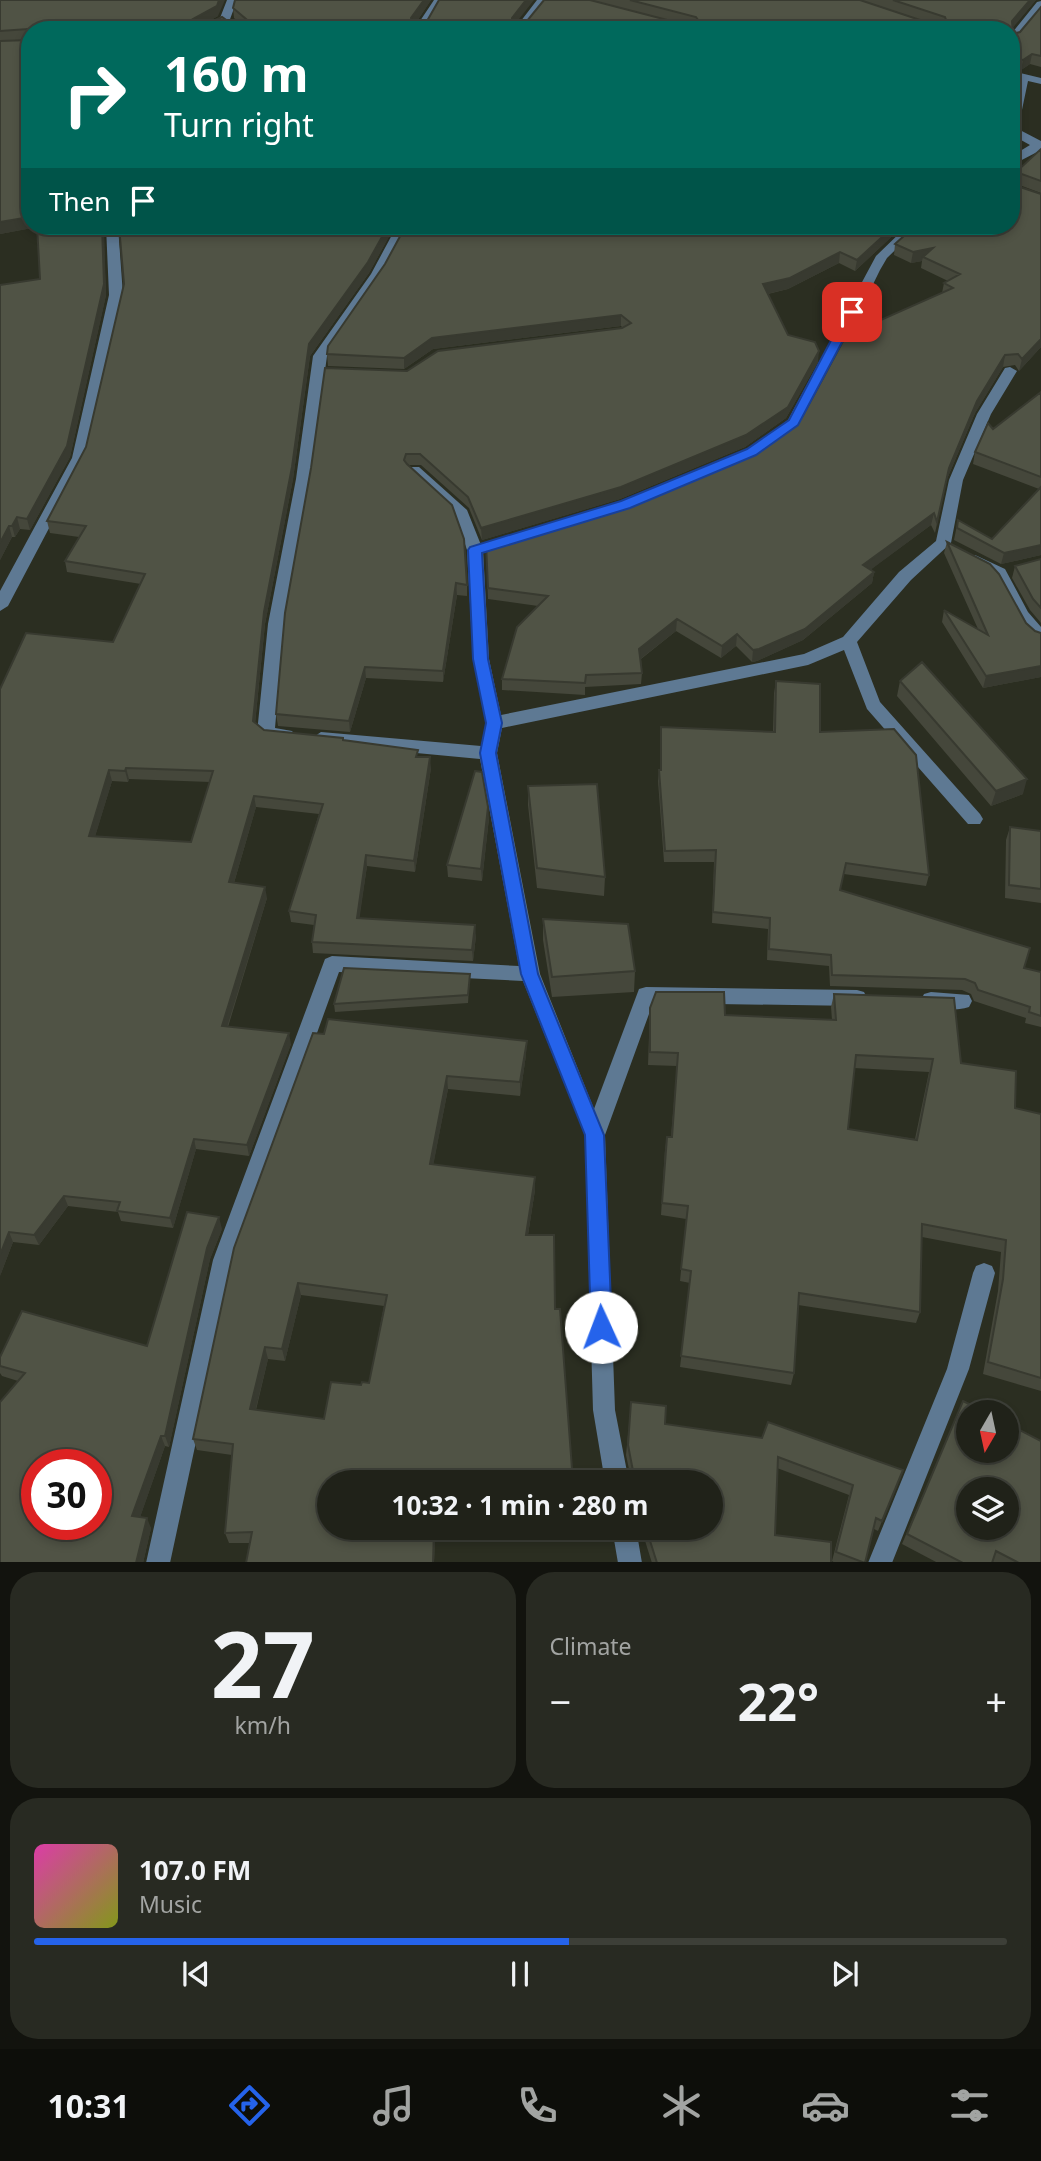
<!DOCTYPE html>
<html lang="en">
<head>
<meta charset="utf-8">
<style>
  :root { --surface:#202219; --page:#282a22; --text:#f1f3f6; --muted:#a2a4a2; --line:#3d3f38; --accent:#2563eb }
  body { margin:0; font-family:"Noto Sans",sans-serif; background:var(--page); color:var(--text); height:100vh; display:flex; flex-direction:column; font-size:26px; white-space:nowrap }
  * { box-sizing:border-box; margin:0 }
  p { font-size:23px; color:var(--muted) }
  .icon { flex:none; width:38px; height:38px; fill:none; stroke:currentColor; stroke-width:2; stroke-linecap:round; stroke-linejoin:round }
  .map { position:relative; height:1562px; overflow:hidden }
  .sheet { display:flex; flex-direction:column; gap:10px; padding:10px; background:#12130e; flex:1 }
  .sheet>* { flex:none }
  .banner { position:absolute; left:21px; top:21px; width:999px; height:214px; border-radius:28px; box-shadow:0 4px 10px #0003,0 0 0 2px var(--line); background:#00695c; color:#fff; overflow:hidden }
  .needle { width:46px; rotate:189deg }
  .fabs { position:absolute; left:956px; top:1400px; display:grid; gap:14px }
  .fabs a { display:grid; place-items:center; width:63px; height:63px; border-radius:50%; background:var(--surface); box-shadow:0 4px 10px #0003,0 0 0 2px var(--line); font-size:35px }
  .speed { position:absolute; left:21px; top:1449px; display:flex; gap:14px; font-size:35px; font-weight:700; text-align:center }
  .speed>* { display:grid; place-content:center; width:91px; height:91px; border-radius:50%; background:var(--surface); box-shadow:0 4px 10px #0003,0 0 0 2px var(--line); line-height:1 }
  .speed .limit { border:10px solid #d22; background:#fff; color:#111 }
  .pin { position:absolute; display:grid; place-items:center; width:60px; height:60px; color:#fff; margin:-30px; border-radius:14px; box-shadow:0 4px 10px #0006 }
  .me { position:absolute; width:77px; margin:-38px; rotate:358deg; stroke-linejoin:round; filter:drop-shadow(0 0 5px #0008) }
  .turn { display:flex; align-items:center; gap:24px; height:147px; padding:0 28px; font-size:32px }
  .turn .icon { width:91px; height:91px; stroke-width:2.5 }
  .turn b { display:block; font-size:49px; line-height:60px }
  .then { display:flex; align-items:center; height:66px; padding:0 28px; background:#0003; gap:14px; font-size:26px }
  .big { font-size:52px; font-weight:700; line-height:1.1 }
  .sheet .tile { flex:1; display:flex; flex-direction:column; justify-content:center; gap:10px; min-width:0; padding:0 24px; border-radius:28px; background:var(--page) }
  .sheet .dial { align-items:center; gap:0 }
  .dial b { font-size:91px; line-height:1 }
  .song { display:flex; align-items:center; gap:21px }
  .cover { width:84px; height:84px; border-radius:10px; background:linear-gradient(135deg,hsl(320 70% 55%),hsl(70 70% 35%)) }
  .played { height:7px; border-radius:4px; background:linear-gradient(90deg,var(--accent) 55%,var(--line) 55%) }
  .keys { display:flex; justify-content:space-around; direction:ltr }
  .heat { display:flex; justify-content:space-between; align-items:center; font-size:38px; direction:ltr }
  .sheet .tiles { flex:1; display:grid; gap:10px; grid-template-columns:1fr 1fr }
  .tile:last-child { grid-column:span 2 }
  .trip { position:absolute; left:317px; top:1470px; width:406px; height:70px; border-radius:35px; background:var(--surface); box-shadow:0 4px 10px #0003,0 0 0 2px var(--line); font-weight:700; line-height:70px; text-align:center }
  .menu { display:flex; height:112px; justify-content:space-around; align-items:center; background:#0d0e0a; color:var(--muted) }
  .menu .icon { width:49px; height:49px }
  .menu .current { color:var(--accent) }
  .menu b { font-size:32px; color:var(--text) }
  .map>svg:first-child { display:block }
</style>
</head>
<body>
<div class="map">
<svg width="1041" height="1563" viewBox="0 0 1041 1563">
  <rect width="100%" height="100%" fill="#2b2e21"/>
  <g fill="none" stroke-linecap="round" stroke-linejoin="round">
    <!-- minor -->
    <path fill="#5e7993" fill-rule="evenodd" d="M227,0H237L229,22L212,30H197L220,18Z
      M434,0H444L425,30H414Z
      M537,0H548L525,30H514Z
      M1041,1V11L1016,41L1012,42V33L1037,2Z
      M1012,71L1041,78V84L1028,81L1018,129L1041,141V150L1012,165V156L1030,145L1012,135V105L1017,79L1012,77Z
      M106,226H118L123,295L86,458L8,606L0,611V591L72,458L109,295Z
      M907,226H920L887,258L880,270L829,374L801,423L780,439H770L768,436L788,420L876,256Z
      M399,229L423,231L429,235L423,239L403,237L384,274L327,356L310,479L284,624L275,728L292,731L295,735L286,741L266,739L257,733L268,624L296,479L313,356L371,274L393,233Z
      M1010,367L1017,371L991,414L963,480L951,543L911,580L857,642L880,702L980,814L983,819L980,824H968L867,709L844,650L808,665L502,728L497,753L540,974L594,1109L639,989L646,987L857,990L864,992L867,998L864,1004L857,1006L653,1003L605,1135L615,1410L629,1482H605L593,1410L585,1135L523,981L339,972L235,1260L170,1563H146L213,1260L325,959L332,956L519,966L480,759L321,744L312,738L321,732L481,746L486,723L473,659L467,550L455,515L409,473L407,470L409,467H419L467,510L483,550L489,659L501,715L804,654L843,637L899,572L936,541L949,480L977,414L1005,368Z
      M975,555L1005,569L1028,612L1041,627V644C1017,637 1009,594 993,577C988,571 977,568 969,564L967,560L969,556Z
      M931,992L969,995L972,1001L969,1007C956,1011 937,1010 924,1006L921,1000L924,994Z
      M984,1263L992,1266L995,1273L969,1369L892,1563H868L947,1369L973,1273L976,1266Z
      M612,1528H636L642,1563H618Z"/>
  </g>
  <!-- wall -->
  <path fill="#45473b" fill-rule="evenodd" d="M0,0L218,16L207,22H239L234,18L233,8L235,0H431L417,21H527L544,0H1036L1012,28L1013,34L1020,32L1041,7V67L1030,64L1021,70L1012,69V30H30V226H103L106,295L70,457L30,530L20,529L15,537H12L0,560V285L40,279L37,227L0,234V41L29,39L0,41Z
    M1041,149V193L1014,183L1016,172Z
    M1014,185L1041,194V347L1019,371L1015,365L1003,367L975,413L947,479L935,533L931,525L871,569L874,572L872,583L803,640L757,661L752,662L736,646L721,658L676,631L641,659L642,673L641,684L585,687V695L502,690V679L538,606L488,599L486,543L633,498L758,446L802,417L881,320L942,293L944,283L948,281L921,268L922,261L911,263L894,255L895,244Z
    M119,226H903L855,271L839,263L788,289L768,294L788,335L818,362L786,418L745,447L620,499L482,540L469,508L421,465H409L467,585V596L457,595L443,682L366,678L350,732L278,726L276,714L407,371L623,328L621,326L433,349L404,369L328,366L327,354L458,233L399,226L392,231L369,273L310,356L293,479L265,624L255,724L264,730L343,738L344,740L418,757L431,768L415,872L367,866L359,918L476,936L473,961L313,953L312,942L314,925L291,922L289,911L319,814L256,807L234,883L267,898L228,1027L291,1044L249,1156L196,1149L173,1228L121,1221L118,1212L68,1206L39,1245L13,1242L0,1276L113,642L141,584L67,572L65,561L79,537L50,533L47,521L86,447L124,284ZM129,779L210,782L191,842L95,836L112,781L128,782Z
    M1041,392V555L1001,564L954,540L958,520L992,539L1039,489L973,464L975,452L993,429Z
    M947,542L1026,623L1035,631L1041,633V677L983,688L942,622L944,610L978,629L944,553Z
    M1041,559V623L1030,610L1012,578L1015,566Z
    M776,681L820,732L929,875L926,886L844,874L840,890L1024,968L1041,972V1027L1025,1023L1026,1018L974,1001L971,994L962,990L830,986L829,966L767,960L768,929L712,923L714,862H664L658,781L659,770H660L661,727L773,732L774,693Z
    M900,681L1023,794L991,806L897,696Z
    M528,786L605,877L604,896L537,888L528,805Z
    M489,818L482,881L448,877L447,865Z
    M1010,827L1041,831V903L1005,898L1006,840Z
    M543,919L635,971L634,992L552,997L543,940Z
    M470,974L468,1003L335,1012L334,1004Z
    M834,994L961,1063L1015,1108L1041,1114V1391L983,1374L998,1291L1001,1252L922,1237L920,1312L916,1323L798,1305L794,1373L791,1385L680,1367L690,1283L680,1281L686,1219L661,1215L665,1149L667,1137H671L677,1066L648,1065L650,1008L725,1015L832,1020L831,1007ZM854,1068L929,1072L915,1139L848,1129Z
    M313,1033L526,1055L520,1096L448,1089L433,1165L535,1190L528,1235L329,1528H576V1533L435,1539L434,1563H246L250,1543H229L225,1533L232,1455L197,1450L193,1439ZM301,1295L384,1306L369,1383L361,1385L324,1419L256,1410L268,1359L285,1361Z
    M222,1229L210,1259L169,1447L165,1446L140,1517L151,1528L143,1563H0L18,1381L2,1376L0,1373V1357L147,1346Z
    M963,1401L1041,1563H938L902,1544Z
    M631,1402L665,1424L903,1470L878,1531L874,1529L865,1563H835L832,1561L849,1495L777,1468L775,1535L831,1563H652L641,1528H710V1482H628L629,1475L630,1474L626,1455Z"/>
  <!-- shaded-wall -->
  <path fill="#383a30" d="M219,0H225L218,16L194,29L193,19Z
    M424,0H431L412,29L411,18Z
    M526,0H534L512,28V18Z
    M1030,0H1036L1011,30L1012,21Z
    M1032,54L1030,64L1021,70L1023,60Z
    M30,217V226H38V227L0,234V222Z
    M102,226H104L106,295L70,457L30,530L27,519Z
    M388,226H399L392,231L369,273L310,356L293,479L265,624L254,733L253,721L264,612L309,344Z
    M894,226H903L855,271L857,260Z
    M933,248L923,257L922,261L911,263L913,252Z
    M840,252L839,263L788,289L762,295L763,284Z
    M621,315V326L433,349L404,369V358L432,338Z
    M1041,339V347L1019,371L1022,359Z
    M819,351L818,362L786,418L745,447L620,499L482,540L481,528Z
    M1005,355L1003,367L975,413L947,479L949,468L977,401Z
    M934,513L931,525L861,577L863,565Z
    M17,517L20,529L15,537L12,526Z
    M9,526L12,537L0,560V543Z
    M1041,545V555L1001,564L1004,553Z
    M874,572L872,583L803,640L757,661L752,662L753,650Z
    M456,583L457,595L443,682V671Z
    M677,619L676,631L639,660V649Z
    M737,634L736,646L721,658L722,646Z
    M1041,666V677L983,688L986,676Z
    M365,667L366,678L350,732L349,721Z
    M430,757L431,768L415,872L414,861Z
    M126,768L129,779L128,782L125,771Z
    M109,770L112,781L92,847L89,836Z
    M1027,779L1023,794L991,806L996,791Z
    M254,796L256,807L231,893L229,882Z
    M488,807L489,818L482,881L481,869Z
    M366,855L367,866L358,929L357,918Z
    M265,887L267,898L224,1037L222,1026Z
    M475,925L476,936L473,961L472,950Z
    M289,1033L291,1044L249,1156L247,1145Z
    M527,1041L526,1055L520,1096V1082Z
    M447,1076L448,1089L431,1177L430,1164Z
    M194,1139L196,1149L173,1228L170,1218Z
    M535,1177V1190L526,1247V1235Z
    M64,1196L68,1206L39,1245L34,1235Z
    M219,1217L222,1229L210,1259L169,1447L165,1436L207,1248Z
    M9,1232L13,1242L0,1276V1255Z
    M298,1283L301,1295L285,1361L282,1349Z
    M265,1347L268,1359L253,1420L250,1409Z
    M161,1436L165,1446L137,1526L132,1516Z
    M147,1518L151,1528L143,1563H136Z
    M434,1528L435,1539L434,1563H433Z"/>
  <!-- building -->
  <path fill="#505345" stroke="#383a30" stroke-width="2" fill-rule="evenodd" d="M0,0H219L217,6L193,19L196,22H211L222,17L229,22H244L246,19L233,8L235,0H424L411,18L412,22L427,21L439,0H526L512,18V22L527,21L544,0H590L675,22L698,20L696,17L630,0H860L926,22L946,20L945,17L893,0H1030L1012,21L1013,34L1020,32L1041,7V56L1032,54L1023,60L1013,58L1012,67V30H30V35L28,29L0,31Z
    M30,38V217L0,222V41L28,40Z
    M1041,149V181L1016,172Z
    M1012,171L1013,172L1014,185L1041,194V339L1022,359L1018,354L1005,355L977,401L949,468L937,522L934,513L863,565L874,572L805,629L759,649L753,650L737,634L722,646L677,619L639,649L642,673L586,675L585,683L502,679L517,627L548,596L488,588L486,543L633,498L758,446L802,417L855,319L862,313L881,320L953,288L944,283L960,274L923,257L933,248L913,252L895,244L915,226H1012Z
    M37,226H102L104,284L67,446L27,519L17,517L12,526H9L0,543V285L40,279Z
    M119,226H388L368,262L309,344L292,467L264,612L253,721L264,730L343,738V740L418,750L416,757H430L414,861L366,855L357,918L475,925L472,950L312,942L316,915L289,911L323,804L254,796L229,882L265,887L222,1026L289,1033L247,1145L194,1139L170,1218L117,1211L120,1202L64,1196L34,1235L9,1232L0,1255V689L26,633L113,642L145,574L65,561L86,526L47,521L86,447L124,284ZM126,768L213,771L191,842L89,836L109,770L125,771Z
    M462,226H894L857,260L840,252L790,278L763,284L788,335L815,342L819,351L788,407L746,435L621,487L481,528L468,497L420,454H406L404,460L407,464L452,505L464,539L467,585L456,583L443,671L365,667L349,721L276,714L285,613L311,468L325,368L407,371L438,351L622,328L631,323L621,315L432,338L404,358L327,354L328,346L385,264L404,229L456,235L465,229Z
    M1041,392V477L975,452L988,423L993,429Z
    M1041,487V545L1004,553L957,528L958,520L992,539Z
    M947,542L990,564L999,574L1026,623L1035,631L1041,633V666L986,676L944,610L988,635Z
    M1041,559V608L1033,599L1015,566Z
    M922,662L1027,779L996,791L900,681Z
    M776,681L820,684V732L894,729L916,755L929,875L846,863L840,890L1030,948L1024,968L1041,972V1016L1029,1012L1030,1007L978,990L975,983L965,979L832,975L831,955L769,949L770,918L713,912L716,850L665,851L659,770H661V727L775,732Z
    M475,771L482,772L488,807L481,869L447,865Z
    M597,784L605,877L537,868L528,786Z
    M1010,827L1041,831V889L1009,885Z
    M543,919L628,924L635,971L552,977Z
    M344,968L470,974L468,995L334,1004Z
    M656,992H724L725,1015L836,1020L834,994L954,998L961,1063L1016,1071L1015,1108L1041,1114V1378L988,1362L1003,1279L1006,1240L922,1224L920,1312L799,1293L794,1373L681,1356L691,1271L681,1269L688,1206L662,1203L667,1137H672L678,1053L650,1052V1008ZM856,1055L933,1059L917,1140L848,1129Z
    M328,1019L527,1041L520,1082L447,1076L430,1164L535,1177L526,1235H554L555,1309H560L573,1482H329V1528H452H434L433,1563H246L252,1532L225,1533L233,1444L193,1439L234,1248L313,1033L324,1034ZM298,1283L387,1295L369,1383L362,1382L361,1385L331,1382L324,1419L250,1409L265,1347L282,1349Z
    M187,1212L219,1217L207,1248L165,1436H161L132,1516L147,1518L136,1563H0V1402L25,1373L0,1366V1357L22,1311L147,1346ZM37,1465H96V1524H37Z
    M963,1401L985,1412H968V1451H1006V1423L1041,1441V1563H1019L996,1551L992,1563H963L907,1534ZM968,1489H1006V1528H968Z
    M631,1402L666,1406L665,1424L762,1438L768,1422L903,1470L882,1521L876,1518L865,1563L836,1552L853,1485L778,1457L775,1535L831,1542V1563H657L646,1528H710V1482H631L629,1475L633,1471L628,1445Z"/>
  <!-- route -->
  <path fill="#2563eb" stroke="#184099" stroke-width="2" d="M852,308L858,312L798,425L756,455L630,508L482,553L488,659L502,723L496,753L538,974L604,1135L612,1327L609,1334L601,1337L594,1334L591,1327L585,1135L521,974L480,753L486,723L473,659L468,550L470,547L621,501L747,449L789,420L846,312Z"/>
</svg>
<div class="fabs">
<a><svg class="needle" viewBox="-14 -14 28 28"><path d="M0-13l5 13h-10z" fill="#e53935"/><path d="M0 13l5-13h-10z" fill="#a2a4a2"/></svg></a>
<a><svg class="icon" aria-label="layers" viewBox="0 0 24 24"><path d="M12 4l9 5-9 5-9-5zM3 14l9 5 9-5"/></svg></a>
</div>
<div class="speed"><div class="limit">30</div></div>
<div class="pin" style="left:852px;top:312px;background:#d93025"><svg class="icon" aria-label="arrive" viewBox="0 0 24 24"><path d="M6 21V4h12l-3 4 3 4H6"/></svg></div>
<svg class="me" style="left:601px;top:1327px" viewBox="-20 -20 40 40"><circle r="19" fill="#fff"/><path d="M0-13L10 11 0 6-10 11z" fill="#2563eb"/></svg>
<div class="trip">10:32 · 1 min · 280 m</div>
<div class="banner">
<div class="turn"><svg class="icon" aria-label="right" viewBox="0 0 24 24"><path d="M7 20v-9h11M14 6l5 5-5 5"/></svg><div><b>160 m</b>Turn right</div></div>
<div class="then">Then<svg class="icon" aria-label="arrive" viewBox="0 0 24 24"><path d="M6 21V4h12l-3 4 3 4H6"/></svg></div>
</div>
</div>
<section class="sheet">
<div class="tiles">
<div class="tile dial"><b>27</b><p>km/h</p></div>
<div class="tile"><p>Climate</p>
<div class="heat"><a>−</a><b class="big">22°</b><a>+</a></div>
</div>
<div class="tile">
<div class="song"><i class="cover"></i><div><b>107.0 FM</b><p>Music</p></div></div>
<div class="played"></div>
<div class="keys"><svg class="icon" aria-label="previous" viewBox="0 0 24 24"><path d="M18 5L8 12l10 7zM5 5v14"/></svg><svg class="icon" aria-label="pause" viewBox="0 0 24 24"><path d="M8 5v14M16 5v14"/></svg><svg class="icon" aria-label="next" viewBox="0 0 24 24"><path d="M6 5l10 7-10 7zM19 5v14"/></svg></div>
</div>
</div>
</section>
<nav class="menu">
<b>10:31</b>
<svg class="icon current" aria-label="directions" viewBox="0 0 24 24"><path d="M12 3l9 9-9 9-9-9zM9 14v-3h6M13 9l2 2-2 2"/></svg>
<svg class="icon" aria-label="music" viewBox="0 0 24 24"><path d="M9 18V5l10-2v13"/><circle cx="6" cy="18" r="3"/><circle cx="16" cy="16" r="3"/></svg>
<svg class="icon" aria-label="phone" viewBox="0 0 24 24"><path d="M5 4h4l2 5-3 2q2 4 5 5l2-3 5 2v4C11 20 4 13 5 4z"/></svg>
<svg class="icon" aria-label="climate" viewBox="0 0 24 24"><path d="M12 3v18M4 7l16 10M4 17L20 7"/></svg>
<svg class="icon" aria-label="car" viewBox="0 0 24 24"><path d="M5 17H2v-5l4-1 3-4h7l3 4 3 1v5h-3M9 17h6M6 11h13"/><circle cx="7" cy="17" r="2"/><circle cx="17" cy="17" r="2"/></svg>
<svg class="icon" aria-label="filters" viewBox="0 0 24 24"><path d="M4 7h16M4 17h16"/><circle cx="9" cy="7" r="2"/><circle cx="15" cy="17" r="2"/></svg>
</nav>
</body>
</html>
